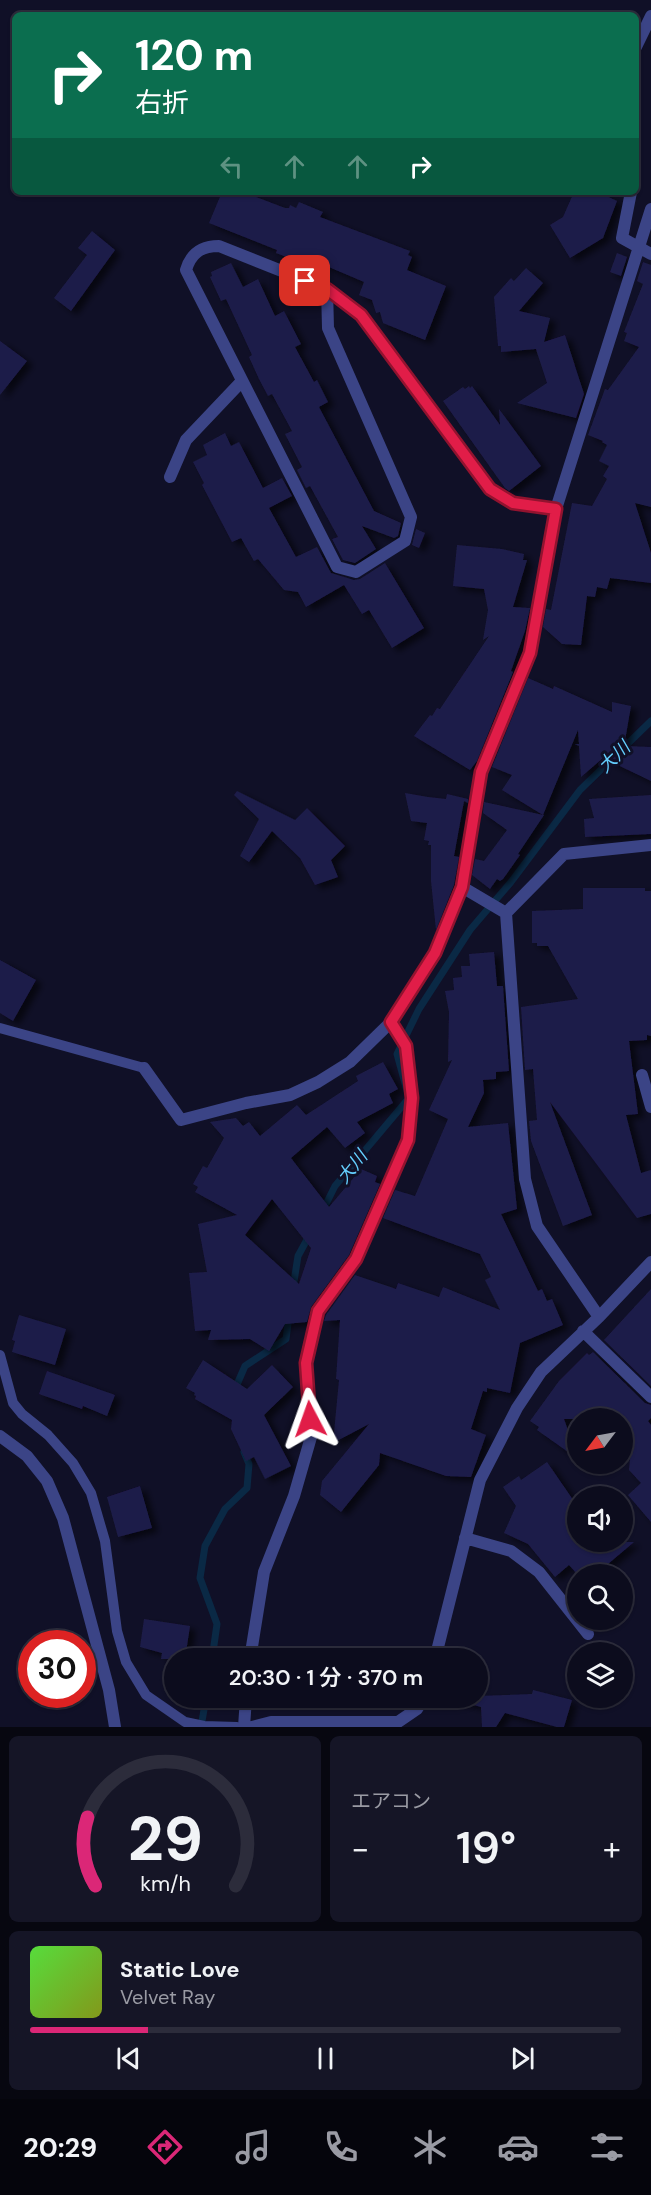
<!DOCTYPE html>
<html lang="ja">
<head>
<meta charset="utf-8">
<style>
  :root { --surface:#0c0c1d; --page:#151526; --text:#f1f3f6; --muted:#9a9ba4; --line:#2c2c3b; --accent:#db2777 }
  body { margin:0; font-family:"DM Sans","Noto Sans JP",sans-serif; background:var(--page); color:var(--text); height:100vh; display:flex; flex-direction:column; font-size:22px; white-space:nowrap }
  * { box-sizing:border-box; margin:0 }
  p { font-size:20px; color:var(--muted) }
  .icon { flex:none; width:33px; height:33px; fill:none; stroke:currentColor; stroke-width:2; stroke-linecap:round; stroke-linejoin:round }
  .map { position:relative; height:1727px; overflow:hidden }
  .drawer { display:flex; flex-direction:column; gap:9px; padding:9px; background:#070710; flex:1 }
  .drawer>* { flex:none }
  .hud { position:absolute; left:12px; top:12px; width:627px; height:183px; border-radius:9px; box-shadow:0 2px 4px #0004,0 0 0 2px var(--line); background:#0b6e4f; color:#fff; overflow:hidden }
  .needle { width:39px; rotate:238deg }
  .controls { position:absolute; left:567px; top:1408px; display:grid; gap:12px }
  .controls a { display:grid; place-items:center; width:66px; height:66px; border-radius:50%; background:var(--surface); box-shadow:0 2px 4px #0004,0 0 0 2px var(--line); font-size:30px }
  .speed { position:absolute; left:18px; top:1630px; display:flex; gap:12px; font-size:30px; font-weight:700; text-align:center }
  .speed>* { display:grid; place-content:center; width:78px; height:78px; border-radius:50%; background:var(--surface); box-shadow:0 2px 4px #0004,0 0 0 2px var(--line); line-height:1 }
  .speed .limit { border:9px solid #d22; background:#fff; color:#111 }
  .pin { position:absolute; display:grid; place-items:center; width:51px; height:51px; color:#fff; margin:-26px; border-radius:12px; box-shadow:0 3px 9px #0006 }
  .me { position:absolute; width:66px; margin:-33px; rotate:356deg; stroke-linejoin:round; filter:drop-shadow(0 0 4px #0008) }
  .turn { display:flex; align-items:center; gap:21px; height:126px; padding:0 24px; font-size:27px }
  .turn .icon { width:78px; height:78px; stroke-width:2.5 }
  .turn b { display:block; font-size:42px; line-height:51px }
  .lanes { display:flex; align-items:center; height:57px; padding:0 24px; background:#0003; justify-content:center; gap:30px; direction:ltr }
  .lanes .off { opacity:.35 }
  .big { font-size:45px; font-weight:600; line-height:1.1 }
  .drawer .card { flex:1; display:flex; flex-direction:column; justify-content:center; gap:9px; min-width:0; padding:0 21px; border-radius:9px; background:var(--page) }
  .drawer .dial { align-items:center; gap:0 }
  .dial svg { height:156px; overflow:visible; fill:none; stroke:var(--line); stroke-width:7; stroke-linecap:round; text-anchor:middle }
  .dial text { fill:var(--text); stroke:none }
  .song { display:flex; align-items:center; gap:18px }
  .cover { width:72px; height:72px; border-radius:9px; background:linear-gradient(135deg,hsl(110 70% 55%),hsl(70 70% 35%)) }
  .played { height:6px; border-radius:3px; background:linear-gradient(90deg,var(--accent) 20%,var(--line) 20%) }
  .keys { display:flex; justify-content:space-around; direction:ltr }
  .heat { display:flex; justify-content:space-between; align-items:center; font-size:33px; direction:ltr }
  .drawer .tiles { flex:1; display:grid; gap:9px; grid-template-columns:1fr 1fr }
  .card:last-child { grid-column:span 2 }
  .trip { position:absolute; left:164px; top:1648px; width:324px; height:60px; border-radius:30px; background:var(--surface); box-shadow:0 2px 4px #0004,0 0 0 2px var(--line); font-weight:600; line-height:60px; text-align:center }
  .menu { display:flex; height:96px; justify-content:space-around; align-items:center; background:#05050c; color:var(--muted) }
  .menu .icon { width:42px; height:42px }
  .menu .on { color:var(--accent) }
  .menu b { font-size:27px; color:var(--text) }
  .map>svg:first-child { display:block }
</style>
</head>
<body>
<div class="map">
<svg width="651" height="1727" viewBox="0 0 651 1727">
  <defs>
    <filter id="shadow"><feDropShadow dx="6" dy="4" stdDeviation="3" flood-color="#0009"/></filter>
  </defs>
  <rect width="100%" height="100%" fill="#101027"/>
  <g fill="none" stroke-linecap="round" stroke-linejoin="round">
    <!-- stream -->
    <path stroke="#0a2945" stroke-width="7" d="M323,1210L335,1186L409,1098L397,1054L419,1009L470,930L511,882L580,790L651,721
      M293,1288L298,1256L309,1236
      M235,1389L245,1366L286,1339L289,1316
      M212,1659L217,1624L200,1578L205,1546L225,1509L247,1488L249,1464L244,1452
      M201,1727L206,1698"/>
  </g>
  <!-- building -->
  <path fill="#1e1c48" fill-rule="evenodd" filter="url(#shadow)" d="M222,192H243L285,208H289L290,205L296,208L299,202L323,212L320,217L410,251L408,255L412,257L407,270L446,286L425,340L383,323L380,312L376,313L372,300L359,295L364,282L317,262L309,260L307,265L276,253L277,250L209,223Z
    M574,192H598L617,201L603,238L570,258L550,225L563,217Z
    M92,231L115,250L71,311L54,298L87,255L78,248Z
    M617,253L627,257L621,276L610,272Z
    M643,262L651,265V507L635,503L651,553V583L610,578L607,589L597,587L595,597L587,596L581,645L562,644L543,627L546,609L551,610L572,503L592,506L607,479L603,476L609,466L599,461L607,445L602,442L603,441L588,435L605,389L608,390L639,347L624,341L627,333L624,332L643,284L637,281Z
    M231,263L243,287L258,279L275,316L284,311L301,344L295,347L314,382L317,380L328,402L319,407L374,511L401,523L398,536L394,538L362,526L376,549L355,563L343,560L332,539L338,537L310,486L306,488L297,470L302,467L285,434L292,431L272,394L268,396L259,379L249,357L252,355L226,299L221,301L210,277L212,276L211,272Z
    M526,268L543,283L519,311L550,318L544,342L565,335L584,394L576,418L517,403L547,383L536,349L501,352V346H498L494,297L511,278L514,281Z
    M0,341L27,361L0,395Z
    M469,386L470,388L472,386L500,425L499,409L541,466L509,491L505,488L443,401L463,387L465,389Z
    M225,433L231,446L239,442L263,488L282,478L292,496L269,508L296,557L317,547L331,573L354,580L360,579L385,563L424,628L392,648L369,610L362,614L344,585L306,607L298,592L284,590L258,559L254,561L241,538L232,542L202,485L204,483L193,462L207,455L203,445Z
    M416,529L425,533L419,548L412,545Z
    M457,545L502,549L524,554L523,560H527L513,607L530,608L525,631L511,671L513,672L477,761L470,770L414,736L430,715L432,716L437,708L440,709L489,636L483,640L488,610L484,589L453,586Z
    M528,678L553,689L554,686L612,712V702L631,706L624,746L651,747V781L603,758L581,777L579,746L575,744H579L578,730L543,815H544L518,854L520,855L503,879L500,881L497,879L490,889L472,875L475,859L484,861L507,830L483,813L484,802L543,815L502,790L512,775L492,767Z
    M237,791L295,820L307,808L345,846L331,860L338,877L315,885L300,858L272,831L249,862L240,856L259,819L234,795Z
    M405,793L428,797L446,799L447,794L468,799V803L464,801L454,856L459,857L454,885L436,930L431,881V845H428L429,841L424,840L427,823L411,821Z
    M651,795V834L585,837L584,819L594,818L589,799Z
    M583,888H645V891H651V1036L647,1035V1040L629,1041L638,1114L626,1115L641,1173L651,1170V1214L637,1218L550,1102L592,1215L563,1226L531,1141L529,1121L537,1120L533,1069L525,1070L521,1007L578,999L548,946H537V943H532V911L583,909Z
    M494,952L497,986H503L509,1071L496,1072V1079L483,1080L484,1093L468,1127L508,1123L517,1209L501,1214L538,1291L542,1289L547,1301L552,1299L563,1325L520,1343L510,1393L487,1388V1392L483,1391L471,1429L486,1435L471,1477L446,1476L380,1453L379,1465L341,1512L320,1495L322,1481L369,1424L333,1443L339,1380L336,1379L340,1320L324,1321L326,1315L355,1275L396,1289L398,1283L439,1297L443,1287L500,1310L485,1280L491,1277L480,1254L383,1218L395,1190L415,1196L448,1119L429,1110L452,1060L448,1062L449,1012L445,991L454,990L453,978L462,977L461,966H470L469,954Z
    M0,960L36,980L13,1021L0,1013Z
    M383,1062L398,1089L389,1094L393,1103L357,1122L365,1133L345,1148L327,1127L291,1158L329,1207L361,1169L377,1176L375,1182L380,1184L349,1255L311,1307L307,1322L285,1324L269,1351L250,1339L208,1340L211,1330L195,1331L189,1273L207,1272L198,1224L237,1215L195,1192L198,1187L193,1184L203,1166L207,1168L224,1138L210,1122L236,1118L243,1126L249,1122L260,1136L297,1105L306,1115L358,1081L356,1076ZM272,1199L311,1248L299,1284L245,1235Z
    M651,1289V1386L604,1340Z
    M19,1315L66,1329L55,1365L12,1352L15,1341L12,1340Z
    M593,1352L645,1403L651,1405V1418L648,1421L651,1425V1522L628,1495L641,1483L629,1470L631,1448L622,1441V1419H564L578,1459L537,1430L539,1427L530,1421L559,1381L587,1353L589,1355Z
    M203,1360L247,1389L272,1365L293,1387L264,1415L291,1466L265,1479L254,1457L246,1461L231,1429L232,1420L195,1399L196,1396L194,1395L195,1393L186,1388Z
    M47,1371L115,1395L107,1416L83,1406L82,1409L39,1394Z
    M547,1462L578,1507V1542H634L595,1575H578L569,1565L555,1577L528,1544L504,1533L516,1506L503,1487L519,1476L521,1480Z
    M140,1486L152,1528L118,1537L107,1497Z
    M144,1619L190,1626L185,1659H161L162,1653L140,1647Z
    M533,1690L572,1700L564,1727H557L505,1713L496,1727H482L481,1707L459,1701V1698H477V1696L532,1694Z"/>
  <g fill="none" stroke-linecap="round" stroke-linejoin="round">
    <!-- lane -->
    <path stroke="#3b4486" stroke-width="10" d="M0,1028L144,1068
      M0,1355L13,1403L22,1414L48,1435L73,1463L91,1493L105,1541L117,1631L126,1662L146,1695L185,1722L204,1726L237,1727"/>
    <!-- street -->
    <path stroke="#3b4486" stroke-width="12" d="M636,47L651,16
      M631,192L622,238L651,254
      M327,289L328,328L411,517L405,541L356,572L337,567L186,270C191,253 201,246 219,246L327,289L361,315L491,489L513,503L556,509
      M170,477L186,440L242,381
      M462,887L481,772L530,653L556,509L651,209
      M506,913L525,1179L537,1226L599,1317
      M144,1068L181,1120L246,1103L290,1095L318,1082L350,1062L391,1022L436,953L462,887L506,913L564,854L651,845
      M642,1075L651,1107
      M583,1331L651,1397
      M0,1436L27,1456L47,1481L63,1518L109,1690L115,1727
      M465,1538L511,1551L539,1572L588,1634
      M250,1659L264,1572L294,1496L311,1437L306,1363L318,1312L356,1259L408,1140L412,1098L406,1046L391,1022
      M435,1659L480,1480L517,1408L541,1372L599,1317L651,1262
      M244,1727L246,1698
      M252,1727L271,1722H398L417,1709L424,1698"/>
  </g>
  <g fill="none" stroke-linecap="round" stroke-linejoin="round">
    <!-- route casing -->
    <g stroke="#92132f" stroke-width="15">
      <path id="route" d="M305,281L327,289L361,315L490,489L513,503L556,509L530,653L481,772L462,887L435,953L391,1022L406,1046L412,1098L408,1140L356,1259L318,1311L306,1363L310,1419"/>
    </g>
    <!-- route -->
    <use href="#route" stroke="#e11d48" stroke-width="10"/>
  </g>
  <g text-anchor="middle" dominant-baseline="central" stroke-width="6" stroke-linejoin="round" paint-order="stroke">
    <!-- water labels -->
    <g font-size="18" font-style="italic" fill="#64cffe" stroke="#101027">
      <text transform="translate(614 757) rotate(-44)">大川</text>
      <text transform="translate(352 1167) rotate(-51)">大川</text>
    </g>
  </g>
</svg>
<div class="controls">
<a><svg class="needle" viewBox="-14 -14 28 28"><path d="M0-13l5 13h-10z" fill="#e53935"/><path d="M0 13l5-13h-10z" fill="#9a9ba4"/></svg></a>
<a><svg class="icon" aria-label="sound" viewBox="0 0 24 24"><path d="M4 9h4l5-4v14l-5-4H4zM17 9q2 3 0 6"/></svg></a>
<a><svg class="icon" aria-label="search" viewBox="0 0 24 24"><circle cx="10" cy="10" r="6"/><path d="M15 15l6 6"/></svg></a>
<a><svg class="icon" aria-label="layers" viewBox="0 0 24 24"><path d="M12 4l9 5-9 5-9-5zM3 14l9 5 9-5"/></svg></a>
</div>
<div class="speed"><div class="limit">30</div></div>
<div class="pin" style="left:305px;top:281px;background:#d93025"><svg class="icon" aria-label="arrive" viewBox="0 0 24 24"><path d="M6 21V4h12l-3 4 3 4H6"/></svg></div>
<svg class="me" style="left:310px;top:1419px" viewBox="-20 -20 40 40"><path d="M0-17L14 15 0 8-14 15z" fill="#e11d48" stroke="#fff" stroke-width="4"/></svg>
<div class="trip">20:30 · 1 分 · 370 m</div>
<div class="hud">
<div class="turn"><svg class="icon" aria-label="right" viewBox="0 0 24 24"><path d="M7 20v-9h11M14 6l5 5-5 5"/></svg><div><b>120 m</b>右折</div></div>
<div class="lanes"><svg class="icon off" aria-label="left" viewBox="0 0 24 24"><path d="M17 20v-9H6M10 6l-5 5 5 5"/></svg><svg class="icon off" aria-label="ahead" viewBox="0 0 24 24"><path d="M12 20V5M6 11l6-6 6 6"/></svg><svg class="icon off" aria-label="ahead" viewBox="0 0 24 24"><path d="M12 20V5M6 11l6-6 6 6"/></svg><svg class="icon" aria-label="right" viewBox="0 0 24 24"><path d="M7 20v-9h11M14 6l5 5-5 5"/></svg></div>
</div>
</div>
<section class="drawer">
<div class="tiles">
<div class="card dial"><svg viewBox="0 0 100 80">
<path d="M14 69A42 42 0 1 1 86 69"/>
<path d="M14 69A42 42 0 0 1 10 34" stroke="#db2777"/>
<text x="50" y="56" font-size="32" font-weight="700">29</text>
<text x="50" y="72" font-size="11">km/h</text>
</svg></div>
<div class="card"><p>エアコン</p>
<div class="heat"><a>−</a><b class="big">19°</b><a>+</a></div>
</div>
<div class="card">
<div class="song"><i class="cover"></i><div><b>Static Love</b><p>Velvet Ray</p></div></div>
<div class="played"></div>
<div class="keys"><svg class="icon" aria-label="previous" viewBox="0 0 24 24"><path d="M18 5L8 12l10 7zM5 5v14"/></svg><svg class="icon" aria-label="pause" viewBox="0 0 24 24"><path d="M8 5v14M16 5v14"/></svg><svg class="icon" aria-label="next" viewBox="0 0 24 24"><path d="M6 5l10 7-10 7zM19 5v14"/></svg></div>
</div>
</div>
</section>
<nav class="menu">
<b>20:29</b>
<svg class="icon on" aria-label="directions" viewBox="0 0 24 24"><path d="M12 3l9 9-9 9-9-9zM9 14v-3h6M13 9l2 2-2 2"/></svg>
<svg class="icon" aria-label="music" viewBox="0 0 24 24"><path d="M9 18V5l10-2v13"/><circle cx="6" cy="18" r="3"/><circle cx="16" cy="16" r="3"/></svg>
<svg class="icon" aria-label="phone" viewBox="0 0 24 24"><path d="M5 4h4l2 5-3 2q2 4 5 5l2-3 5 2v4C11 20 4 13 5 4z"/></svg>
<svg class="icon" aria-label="climate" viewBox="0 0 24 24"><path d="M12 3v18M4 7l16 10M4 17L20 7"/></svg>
<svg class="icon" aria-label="car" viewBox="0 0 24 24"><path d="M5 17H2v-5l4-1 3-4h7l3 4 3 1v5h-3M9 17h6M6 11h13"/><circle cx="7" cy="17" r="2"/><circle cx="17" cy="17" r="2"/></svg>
<svg class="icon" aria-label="filters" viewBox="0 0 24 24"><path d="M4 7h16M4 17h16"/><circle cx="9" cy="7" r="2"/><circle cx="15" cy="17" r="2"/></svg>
</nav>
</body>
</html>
